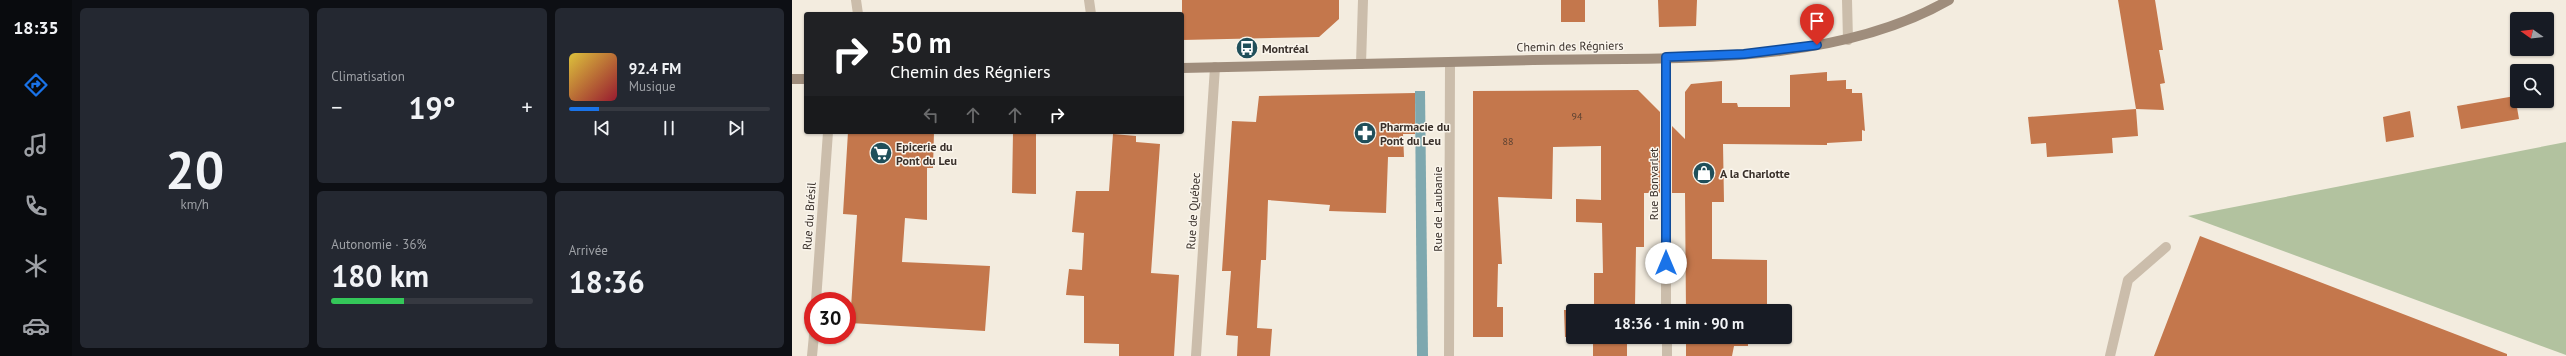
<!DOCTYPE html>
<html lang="fr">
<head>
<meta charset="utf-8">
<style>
  :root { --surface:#171b24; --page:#242831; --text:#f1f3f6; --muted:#9ea1a6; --line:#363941; --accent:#1a73e8 }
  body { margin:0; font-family:"PT Sans",sans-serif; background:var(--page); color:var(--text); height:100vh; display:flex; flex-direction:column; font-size:15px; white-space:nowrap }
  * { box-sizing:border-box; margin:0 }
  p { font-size:13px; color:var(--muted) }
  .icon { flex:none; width:22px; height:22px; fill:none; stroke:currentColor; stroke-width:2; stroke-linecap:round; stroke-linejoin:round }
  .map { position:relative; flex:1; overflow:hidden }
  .side { display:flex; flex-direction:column; gap:8px; padding:8px; background:#0d0f14; width:720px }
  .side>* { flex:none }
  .banner { position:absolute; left:12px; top:12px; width:380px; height:122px; border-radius:4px; box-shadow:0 1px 3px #0004; background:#202124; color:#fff; overflow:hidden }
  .needle { width:26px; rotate:284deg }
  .tools { position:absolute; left:1718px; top:12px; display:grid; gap:8px }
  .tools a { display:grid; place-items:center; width:44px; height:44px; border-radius:4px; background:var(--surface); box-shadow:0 1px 3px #0004; font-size:20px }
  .speed { position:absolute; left:12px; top:292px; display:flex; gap:8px; font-size:20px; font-weight:700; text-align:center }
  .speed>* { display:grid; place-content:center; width:52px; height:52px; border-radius:50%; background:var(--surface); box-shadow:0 1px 3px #0004; line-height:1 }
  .speed .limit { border:6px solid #d22; background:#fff; color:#111 }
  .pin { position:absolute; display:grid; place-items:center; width:34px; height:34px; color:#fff; margin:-41px -17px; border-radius:50% 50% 50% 0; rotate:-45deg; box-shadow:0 0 4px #0007 }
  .pin .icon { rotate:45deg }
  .me { position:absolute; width:44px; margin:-22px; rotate:0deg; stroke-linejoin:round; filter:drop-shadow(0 0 3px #0008) }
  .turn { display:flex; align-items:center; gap:14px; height:84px; padding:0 20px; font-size:18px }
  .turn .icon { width:52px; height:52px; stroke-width:2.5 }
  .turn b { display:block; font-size:28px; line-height:34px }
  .lanes { display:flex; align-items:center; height:38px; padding:0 20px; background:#0003; justify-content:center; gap:20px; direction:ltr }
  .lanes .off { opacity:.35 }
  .big { font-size:30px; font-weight:700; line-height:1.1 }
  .side .card { flex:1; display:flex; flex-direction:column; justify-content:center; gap:6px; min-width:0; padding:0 14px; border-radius:6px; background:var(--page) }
  .side .dial { align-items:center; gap:0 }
  .dial b { font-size:52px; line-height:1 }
  .song { display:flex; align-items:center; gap:12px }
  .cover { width:48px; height:48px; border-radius:6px; background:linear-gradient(135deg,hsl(50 70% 55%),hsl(350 70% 35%)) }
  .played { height:4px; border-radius:2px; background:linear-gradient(90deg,var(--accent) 15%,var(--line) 15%) }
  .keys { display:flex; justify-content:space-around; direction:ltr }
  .heat { display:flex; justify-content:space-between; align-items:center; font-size:22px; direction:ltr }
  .charge { height:6px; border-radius:3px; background:linear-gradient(90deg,#34c759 36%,var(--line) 0) }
  .side .tiles { flex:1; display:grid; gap:8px; grid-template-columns:repeat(3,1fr) }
  .card:first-child { grid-row:span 2 }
  .trip { position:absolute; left:774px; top:304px; width:226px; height:40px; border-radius:4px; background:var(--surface); box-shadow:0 1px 3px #0004; font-weight:700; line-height:40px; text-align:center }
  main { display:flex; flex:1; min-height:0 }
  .tabs { display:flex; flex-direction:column; width:72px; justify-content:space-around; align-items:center; background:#090b0e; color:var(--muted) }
  .tabs .icon { width:28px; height:28px }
  .tabs .active { color:var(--accent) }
  .tabs b { font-size:18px; color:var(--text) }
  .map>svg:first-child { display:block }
</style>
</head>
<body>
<main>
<nav class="tabs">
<b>18:35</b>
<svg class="icon active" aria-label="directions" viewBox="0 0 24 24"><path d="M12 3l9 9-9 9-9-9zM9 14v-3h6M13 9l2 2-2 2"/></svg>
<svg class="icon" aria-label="music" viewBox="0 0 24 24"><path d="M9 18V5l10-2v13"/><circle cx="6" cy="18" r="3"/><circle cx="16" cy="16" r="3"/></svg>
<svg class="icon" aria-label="phone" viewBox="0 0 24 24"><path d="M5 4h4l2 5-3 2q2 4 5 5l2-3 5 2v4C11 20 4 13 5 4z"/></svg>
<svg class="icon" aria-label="climate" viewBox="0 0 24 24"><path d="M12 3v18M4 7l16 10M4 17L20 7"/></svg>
<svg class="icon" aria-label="car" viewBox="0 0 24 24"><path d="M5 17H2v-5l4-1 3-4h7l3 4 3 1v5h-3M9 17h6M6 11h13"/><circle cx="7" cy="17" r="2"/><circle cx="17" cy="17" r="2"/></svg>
</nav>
<section class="side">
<div class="tiles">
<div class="card dial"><b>20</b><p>km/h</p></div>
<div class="card"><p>Climatisation</p>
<div class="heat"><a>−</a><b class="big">19°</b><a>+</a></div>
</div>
<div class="card">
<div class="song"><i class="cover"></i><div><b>92.4 FM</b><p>Musique</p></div></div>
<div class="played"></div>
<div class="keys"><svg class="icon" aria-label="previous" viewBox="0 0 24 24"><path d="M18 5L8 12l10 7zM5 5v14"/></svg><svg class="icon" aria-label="pause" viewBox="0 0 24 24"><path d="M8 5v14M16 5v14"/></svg><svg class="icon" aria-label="next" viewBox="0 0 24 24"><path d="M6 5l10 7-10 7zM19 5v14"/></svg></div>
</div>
<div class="card"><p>Autonomie · 36%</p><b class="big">180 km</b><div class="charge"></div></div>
<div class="card"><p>Arrivée</p><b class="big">18:36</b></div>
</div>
</section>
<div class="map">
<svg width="1774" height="356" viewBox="0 0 1774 356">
  <rect width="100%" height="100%" fill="#f3ecdf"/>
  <!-- green -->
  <path fill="#b2c29f" d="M1774,142V355L1396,216Z"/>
  <!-- water -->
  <path fill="#7ea8af" d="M623,91H633L636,356H625Z"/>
  <!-- building -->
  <path fill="#c4774c" d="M390,0H547V19L527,37L390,40Z
    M769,0H793V22H769Z
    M866,0H905L904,26L867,27Z
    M1326,0H1363L1371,50H1367L1373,83L1368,84L1372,110L1344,109L1346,136L1320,138L1321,153L1255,157L1254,143L1239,144L1236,117L1344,109Z
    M1035,72V81L1054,80V89H1060V93H1070L1073,131L1070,130V141L1035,143V145L931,144L932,202H920V259L975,260V311H894L893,193H880V126L893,139V92L899,84L930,81V103H945L946,107H998V75Z
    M846,90L868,112V193H852V247H844L843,306H835V311H781V337H835V356H801V337H773L772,310H778V307H802V273H811L810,223L784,222V199L809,200V146L761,147L760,199L706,197L710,264H706L705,307H711V337H681V91Z
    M623,93V134H611L612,157H596L594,213L537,211L538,205L476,200L474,260H469L465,328L480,329L478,356H445L446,336L434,335L439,271H430L440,121L464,122L467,96Z
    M1723,96L1727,119L1669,129L1665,106Z
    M1618,111L1622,137L1594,142L1591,117Z
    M56,132H142L141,168H135V220L113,218L110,262L198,266L193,331L58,323L65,215L51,214Z
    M221,132H244V194L220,193Z
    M321,134L344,136V142L368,144L359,273L387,275L382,356H327V344L292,343V296L274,295L277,269L290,270L292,233L280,232L284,191H317Z
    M1408,236L1715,354V356H1362Z
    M894,337H956V346H942L940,356H894Z"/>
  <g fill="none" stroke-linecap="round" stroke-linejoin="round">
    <!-- lane -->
    <path stroke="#cbbdab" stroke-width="10" d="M1318,356L1336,280L1374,247"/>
    <!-- street -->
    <path stroke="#cbbdab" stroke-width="10" d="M64,0L66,14
      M297,0L299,14
      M1055,0L1056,40
      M874,57V311
      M569,64L571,0
      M24,301L36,132
      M875,337V356
      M20,356L22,335
      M404,356L423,67
      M657,356L658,62"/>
    <!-- secondary -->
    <path stroke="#9f8d7c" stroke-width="10" d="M390,68C507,66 624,63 741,60C874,57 1039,68 1157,0
      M0,79H14"/>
  </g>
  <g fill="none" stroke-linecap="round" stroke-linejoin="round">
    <!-- route casing -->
    <g stroke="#114b97" stroke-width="10">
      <path id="route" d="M874,263V57L952,54L1025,45"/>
    </g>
    <!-- route -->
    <use href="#route" stroke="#1a73e8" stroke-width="7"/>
  </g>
  <!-- icons -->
  <defs>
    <g id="bus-disc" transform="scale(1.15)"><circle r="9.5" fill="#204f5a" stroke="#faf5ec"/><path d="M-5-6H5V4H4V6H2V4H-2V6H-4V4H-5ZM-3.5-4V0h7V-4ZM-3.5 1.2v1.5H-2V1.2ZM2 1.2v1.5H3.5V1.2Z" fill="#fff"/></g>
    <g id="pharmacy-disc" transform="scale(1.15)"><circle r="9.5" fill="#204f5a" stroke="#faf5ec"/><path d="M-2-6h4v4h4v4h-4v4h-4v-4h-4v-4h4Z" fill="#fff"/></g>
    <g id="supermarket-disc" transform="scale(1.15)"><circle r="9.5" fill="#204f5a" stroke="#faf5ec"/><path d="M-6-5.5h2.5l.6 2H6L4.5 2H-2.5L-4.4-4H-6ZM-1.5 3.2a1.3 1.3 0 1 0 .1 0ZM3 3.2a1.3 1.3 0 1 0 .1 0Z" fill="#fff"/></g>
    <g id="shop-disc" transform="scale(1.15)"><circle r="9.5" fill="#204f5a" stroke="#faf5ec"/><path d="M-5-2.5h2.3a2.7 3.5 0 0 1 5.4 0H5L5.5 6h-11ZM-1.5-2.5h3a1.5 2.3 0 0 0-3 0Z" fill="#fff"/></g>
  </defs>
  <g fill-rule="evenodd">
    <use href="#bus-disc" x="455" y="48"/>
    <use href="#pharmacy-disc" x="573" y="133"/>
    <use href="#supermarket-disc" x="89" y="153"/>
    <use href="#shop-disc" x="912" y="173"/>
  </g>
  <g text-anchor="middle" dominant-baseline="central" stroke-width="3" stroke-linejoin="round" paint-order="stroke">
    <!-- number labels -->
    <g font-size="10" fill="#5c4232">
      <text x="785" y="116">94</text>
      <text x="716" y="141">88</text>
    </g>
    <!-- street labels -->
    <g font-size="12" fill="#39302a" stroke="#faf5ec">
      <text transform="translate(778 46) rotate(-1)">Chemin des Régniers</text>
      <text transform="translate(861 184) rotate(-90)">Rue Bonvarlet</text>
      <text transform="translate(645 209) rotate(-90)">Rue de Laubanie</text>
      <text transform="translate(401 211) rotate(-86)">Rue de Québec</text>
      <text transform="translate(17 216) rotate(-86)">Rue du Brésil</text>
    </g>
    <!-- poi labels -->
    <g font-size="12" font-weight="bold" fill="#39302a" stroke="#faf5ec" text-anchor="start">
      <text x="470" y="48">Montréal</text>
      <text x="588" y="126">Pharmacie du<tspan x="588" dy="14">Pont du Leu</tspan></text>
      <text x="104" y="146">Epicerie du<tspan x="104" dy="14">Pont du Leu</tspan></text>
      <text x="928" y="173">A la Charlotte</text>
    </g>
  </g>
</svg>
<div class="tools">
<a><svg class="needle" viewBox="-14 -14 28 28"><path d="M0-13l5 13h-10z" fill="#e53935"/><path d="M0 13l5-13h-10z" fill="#9ea1a6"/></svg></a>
<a><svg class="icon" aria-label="search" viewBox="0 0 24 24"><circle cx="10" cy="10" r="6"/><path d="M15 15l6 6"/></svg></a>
</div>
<div class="speed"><div class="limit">30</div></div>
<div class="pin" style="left:1025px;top:45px;background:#d93025"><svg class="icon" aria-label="arrive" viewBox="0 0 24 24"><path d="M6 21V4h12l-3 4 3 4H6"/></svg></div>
<svg class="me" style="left:874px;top:263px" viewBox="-20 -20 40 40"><circle r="19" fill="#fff"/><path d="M0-13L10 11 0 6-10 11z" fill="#1a73e8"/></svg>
<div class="trip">18:36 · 1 min · 90 m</div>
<div class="banner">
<div class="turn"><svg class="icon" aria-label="right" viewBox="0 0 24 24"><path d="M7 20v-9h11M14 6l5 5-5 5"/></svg><div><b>50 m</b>Chemin des Régniers</div></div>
<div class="lanes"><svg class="icon off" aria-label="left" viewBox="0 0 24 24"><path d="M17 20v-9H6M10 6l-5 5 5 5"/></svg><svg class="icon off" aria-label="ahead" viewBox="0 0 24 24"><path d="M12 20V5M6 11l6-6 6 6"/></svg><svg class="icon off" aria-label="ahead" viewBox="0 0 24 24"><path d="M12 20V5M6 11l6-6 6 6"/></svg><svg class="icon" aria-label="right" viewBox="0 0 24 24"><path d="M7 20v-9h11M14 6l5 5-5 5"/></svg></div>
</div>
</div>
</main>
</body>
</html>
